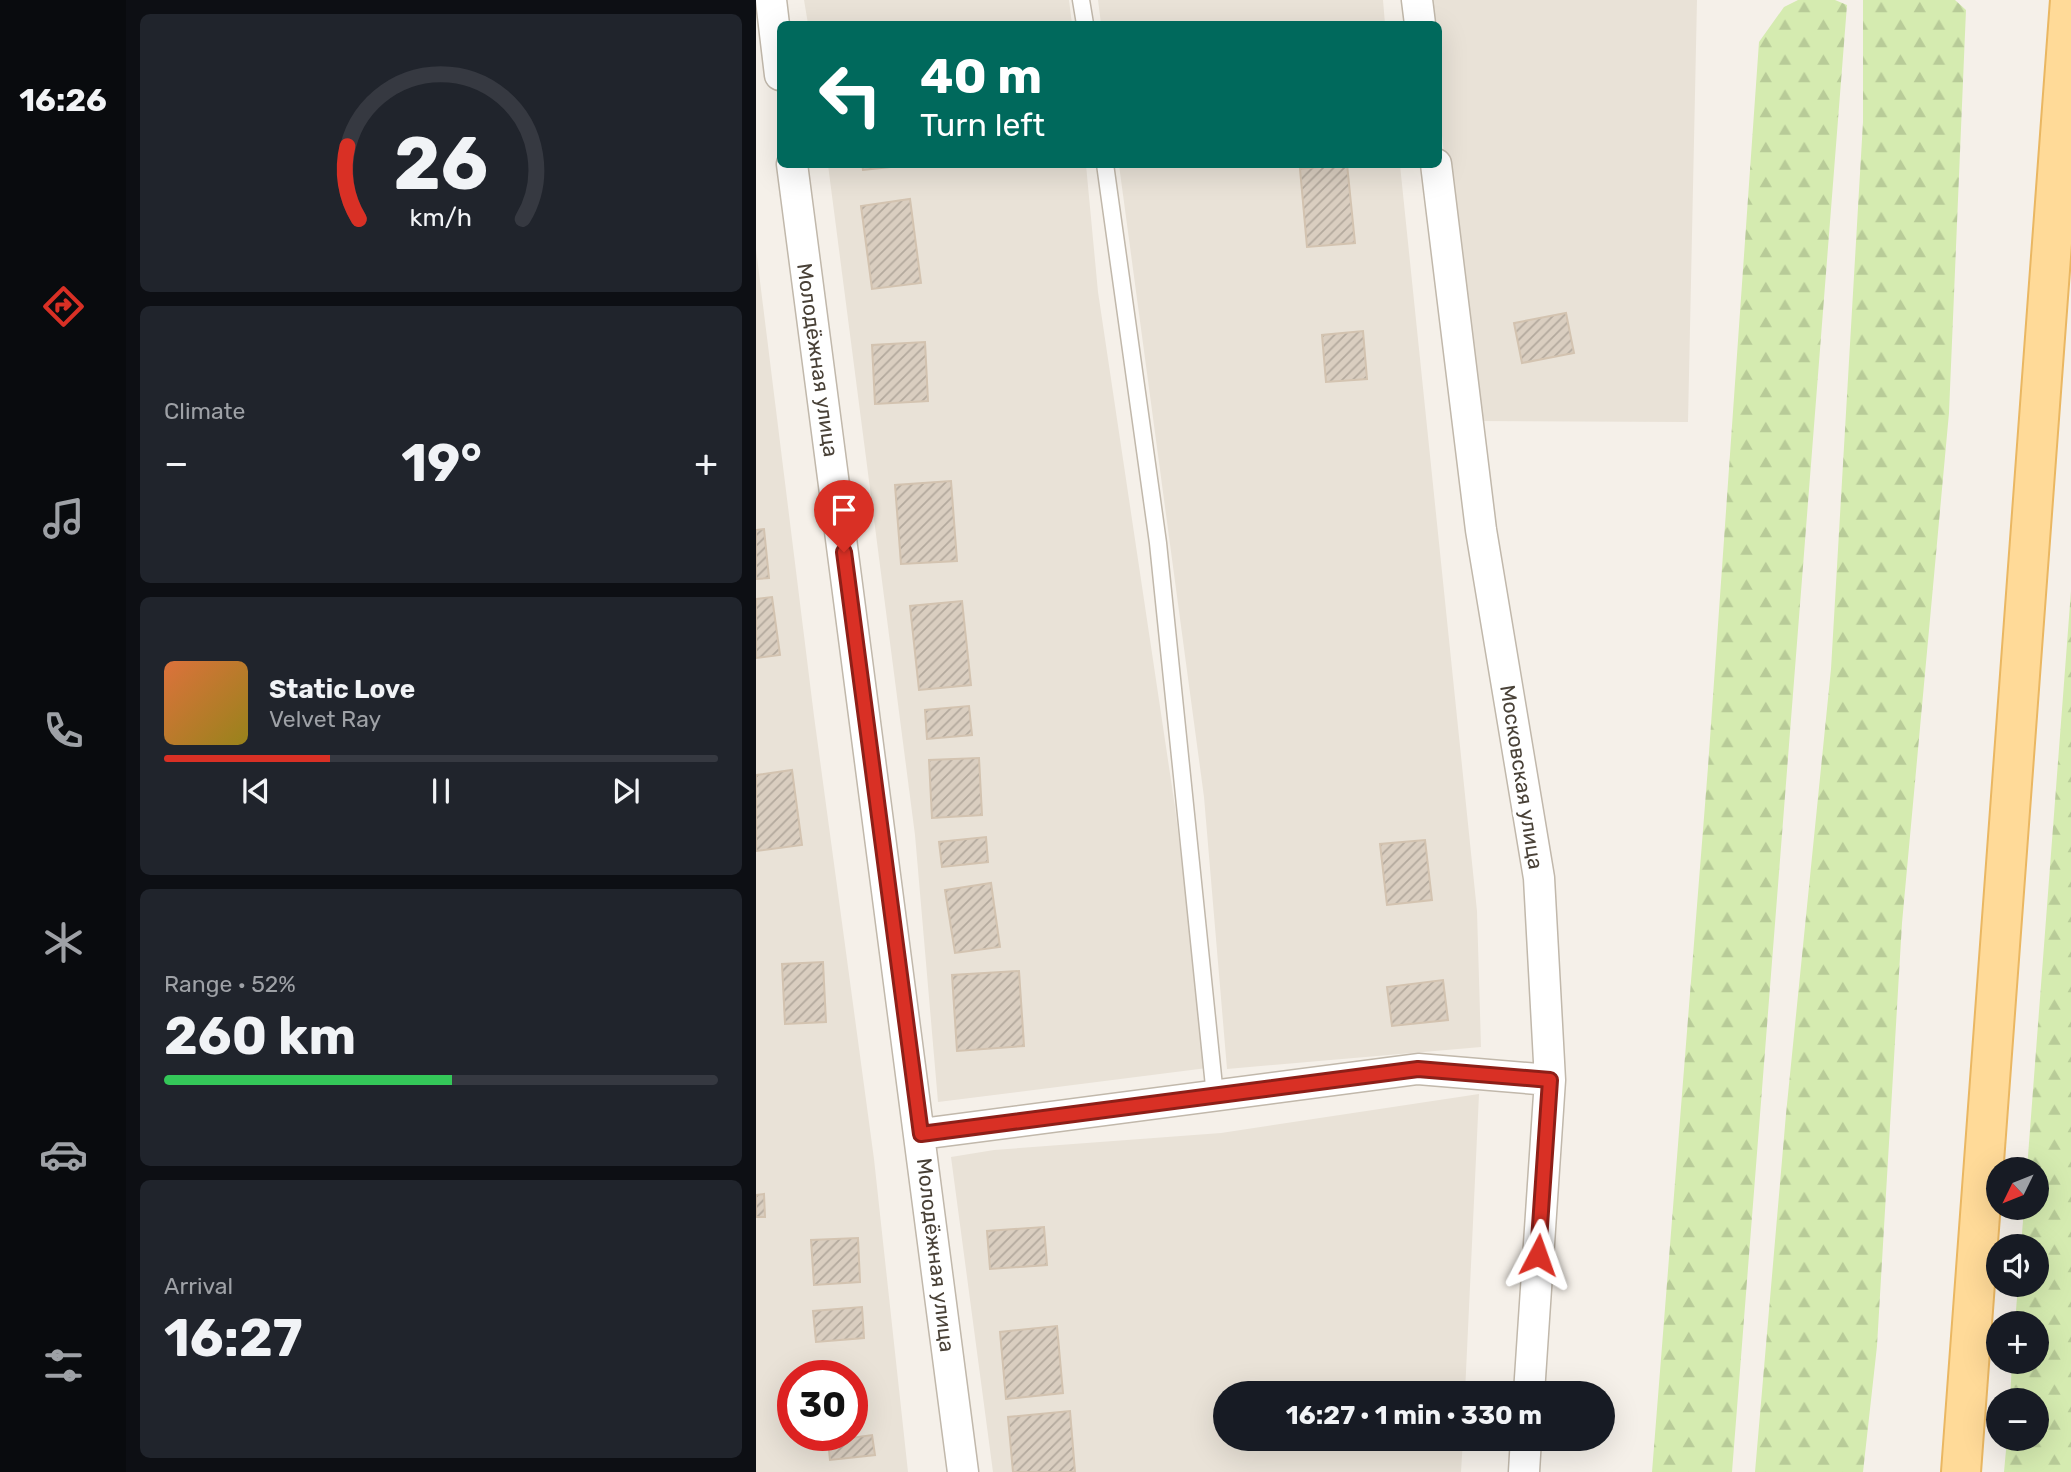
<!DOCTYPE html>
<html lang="en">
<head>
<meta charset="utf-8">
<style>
  :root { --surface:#171b24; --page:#20242c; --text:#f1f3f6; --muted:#9ea1a6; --line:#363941; --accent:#d93025 }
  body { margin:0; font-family:Rubik,sans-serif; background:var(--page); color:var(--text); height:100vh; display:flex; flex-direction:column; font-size:26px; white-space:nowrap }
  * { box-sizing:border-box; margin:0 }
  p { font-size:23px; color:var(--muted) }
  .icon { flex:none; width:38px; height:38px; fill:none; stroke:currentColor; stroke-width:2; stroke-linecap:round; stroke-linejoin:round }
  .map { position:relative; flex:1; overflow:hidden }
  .details { display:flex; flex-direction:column; gap:14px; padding:14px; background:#0d0f14; width:630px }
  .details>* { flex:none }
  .guide { position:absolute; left:21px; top:21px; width:665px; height:147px; border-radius:10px; box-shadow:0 7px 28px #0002; background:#00695c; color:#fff; overflow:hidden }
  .needle { width:46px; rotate:227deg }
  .buttons { position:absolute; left:1230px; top:1157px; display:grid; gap:14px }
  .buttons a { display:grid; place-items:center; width:63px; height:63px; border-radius:50%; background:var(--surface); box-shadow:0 7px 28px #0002; font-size:35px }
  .speed { position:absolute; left:21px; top:1360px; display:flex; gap:14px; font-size:35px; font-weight:700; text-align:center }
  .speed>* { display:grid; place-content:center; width:91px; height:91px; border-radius:50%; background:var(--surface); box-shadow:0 7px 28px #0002; line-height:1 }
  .speed .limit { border:10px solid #d22; background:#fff; color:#111 }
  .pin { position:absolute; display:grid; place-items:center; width:60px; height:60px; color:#fff; margin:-72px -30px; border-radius:50% 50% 50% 0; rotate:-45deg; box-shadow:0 0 7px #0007 }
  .pin .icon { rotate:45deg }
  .me { position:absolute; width:77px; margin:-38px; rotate:4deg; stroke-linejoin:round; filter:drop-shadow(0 0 5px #0008) }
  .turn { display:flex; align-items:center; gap:24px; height:147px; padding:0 28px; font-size:32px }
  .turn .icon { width:91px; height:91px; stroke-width:2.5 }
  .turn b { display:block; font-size:49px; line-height:60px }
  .big { font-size:52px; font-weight:700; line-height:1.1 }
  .details .card { flex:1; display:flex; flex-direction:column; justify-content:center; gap:10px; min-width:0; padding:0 24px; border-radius:10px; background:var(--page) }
  .details .dial { align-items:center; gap:0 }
  .dial svg { height:182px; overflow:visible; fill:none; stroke:var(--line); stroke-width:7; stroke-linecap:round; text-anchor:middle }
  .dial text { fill:var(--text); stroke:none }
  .song { display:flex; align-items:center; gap:21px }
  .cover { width:84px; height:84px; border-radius:10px; background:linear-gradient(135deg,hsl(20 70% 55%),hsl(50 70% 35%)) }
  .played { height:7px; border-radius:4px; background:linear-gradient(90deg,var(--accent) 30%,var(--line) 30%) }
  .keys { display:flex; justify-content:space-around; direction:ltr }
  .heat { display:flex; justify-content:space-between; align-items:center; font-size:38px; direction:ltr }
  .charge { height:10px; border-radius:5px; background:linear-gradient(90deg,#34c759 52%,var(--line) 0) }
  .trip { position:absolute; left:457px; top:1381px; width:402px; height:70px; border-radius:35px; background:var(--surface); box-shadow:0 7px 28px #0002; font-weight:700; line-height:70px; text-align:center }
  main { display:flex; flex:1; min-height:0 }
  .tab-bar { display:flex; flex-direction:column; width:126px; justify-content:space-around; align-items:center; background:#090b0e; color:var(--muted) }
  .tab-bar .icon { width:49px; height:49px }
  .tab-bar .on { color:var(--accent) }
  .tab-bar b { font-size:32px; color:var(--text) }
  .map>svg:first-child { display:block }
</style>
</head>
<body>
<main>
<nav class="tab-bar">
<b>16:26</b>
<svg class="icon on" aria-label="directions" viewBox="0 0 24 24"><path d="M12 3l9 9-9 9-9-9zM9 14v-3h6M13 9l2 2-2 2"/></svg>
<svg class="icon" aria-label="music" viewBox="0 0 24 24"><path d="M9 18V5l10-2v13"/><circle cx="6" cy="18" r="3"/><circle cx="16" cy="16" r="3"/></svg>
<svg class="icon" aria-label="phone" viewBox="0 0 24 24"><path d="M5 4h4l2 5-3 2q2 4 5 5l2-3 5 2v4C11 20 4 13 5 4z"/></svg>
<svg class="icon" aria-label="climate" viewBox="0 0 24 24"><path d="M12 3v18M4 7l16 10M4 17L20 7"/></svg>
<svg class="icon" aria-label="car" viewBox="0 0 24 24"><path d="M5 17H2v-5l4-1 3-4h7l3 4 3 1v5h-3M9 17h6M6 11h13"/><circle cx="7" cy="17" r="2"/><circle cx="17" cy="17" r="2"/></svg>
<svg class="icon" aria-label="filters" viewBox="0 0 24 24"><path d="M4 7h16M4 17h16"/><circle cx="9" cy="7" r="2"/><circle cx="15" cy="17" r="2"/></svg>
</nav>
<section class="details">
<div class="card dial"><svg viewBox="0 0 100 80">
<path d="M14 69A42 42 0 1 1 86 69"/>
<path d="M14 69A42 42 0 0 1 9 37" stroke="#d93025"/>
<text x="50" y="56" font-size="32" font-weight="700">26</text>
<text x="50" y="72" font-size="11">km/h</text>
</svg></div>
<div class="card"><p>Climate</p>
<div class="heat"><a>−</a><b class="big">19°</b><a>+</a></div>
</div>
<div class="card">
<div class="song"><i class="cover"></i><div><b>Static Love</b><p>Velvet Ray</p></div></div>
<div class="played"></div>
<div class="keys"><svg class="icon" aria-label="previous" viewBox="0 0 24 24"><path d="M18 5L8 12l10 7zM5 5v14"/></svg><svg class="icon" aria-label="pause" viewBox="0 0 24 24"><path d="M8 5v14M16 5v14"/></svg><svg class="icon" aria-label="next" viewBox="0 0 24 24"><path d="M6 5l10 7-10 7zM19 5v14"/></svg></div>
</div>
<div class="card"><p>Range · 52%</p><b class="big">260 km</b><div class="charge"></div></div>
<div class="card"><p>Arrival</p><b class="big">16:27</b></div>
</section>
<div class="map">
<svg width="1315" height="1472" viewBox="0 0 1315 1472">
  <defs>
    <pattern id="forest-firs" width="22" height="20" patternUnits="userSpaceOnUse" patternTransform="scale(1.75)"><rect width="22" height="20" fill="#d5ebb0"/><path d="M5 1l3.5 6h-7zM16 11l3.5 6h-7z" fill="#b8cb98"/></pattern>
    <pattern id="building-hatch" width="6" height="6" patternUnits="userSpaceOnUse" patternTransform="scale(1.75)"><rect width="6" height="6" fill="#dacec0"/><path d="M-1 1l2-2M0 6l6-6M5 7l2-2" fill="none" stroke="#b3a99d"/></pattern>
  </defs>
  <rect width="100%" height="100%" fill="#f5f0e9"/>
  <!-- residential -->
  <path fill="#e9e2d7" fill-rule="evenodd" d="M48,0H313L316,24H52Z
    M342,0H627L629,24H345Z
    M671,0H941L932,422L716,421L683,107L682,24H674Z
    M72,165H330L342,292L419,807L451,1068L182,1102L159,835Z
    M363,165H644L721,911L725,1047L471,1069L448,797Z
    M0,249L58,716L118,1159L152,1472H0ZM37,1376H96V1435H37Z
    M723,1094L709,1393H469V1438L707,1439L705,1472H237L195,1157L238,1150L465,1133Z"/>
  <!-- forest -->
  <path fill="url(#forest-firs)" d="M1042,0H1079L1091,5L976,1472H896L952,767L1003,42L1028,7Z
    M1107,0H1199L1210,10L1193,413L1146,923L1121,1346L1107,1472H999L1030,1114L1075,669L1107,122Z
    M1315,591V1472H1248L1251,1439L1281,1438V1400H1254L1256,1362H1281V1323H1259L1262,1285L1281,1284V1246H1265L1268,1208H1281V1169H1271Z"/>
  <!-- building -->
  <path fill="url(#building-hatch)" stroke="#d3c3b0" stroke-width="2" d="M106,164H153V165L107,170Z
    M591,164L599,243L551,247L544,169Z
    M154,199L165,283L116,289L105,206Z
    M810,313L818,353L766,363L758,323Z
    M607,331L611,379L570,382L566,335Z
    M169,342L172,401L119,404L116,345Z
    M195,481L201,561L145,564L139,485Z
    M8,529L13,578L0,579V530Z
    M16,597L24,655L0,658V599Z
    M206,601L215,685L163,690L154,606Z
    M213,706L216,735L171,739L169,710Z
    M223,758L226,815L176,818L173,760Z
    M36,770L46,845L0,851V775Z
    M230,837L232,862L186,867L183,842Z
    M669,840L676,900L631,905L624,844Z
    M235,883L244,947L199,953L189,890Z
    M67,962L70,1022L29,1024L26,964Z
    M263,971L268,1046L201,1051L196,975Z
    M687,980L692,1020L636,1026L631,987Z
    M8,1194L9,1217H0V1195Z
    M288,1227L291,1265L234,1269L231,1231Z
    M102,1238L104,1282L58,1285L55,1240Z
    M106,1307L108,1338L60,1342L57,1311Z
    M301,1326L307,1393L250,1399L244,1332Z
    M314,1411L319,1472H257L252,1417Z
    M116,1435L119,1455L74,1460L72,1441Z"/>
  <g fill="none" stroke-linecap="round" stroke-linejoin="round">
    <!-- service casing -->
    <g stroke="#c1b8ab" stroke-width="19">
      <path id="service" d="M325,0L329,24
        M349,164L402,543L459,1096"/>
    </g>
    <!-- minor casing -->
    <g stroke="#c1b8ab" stroke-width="33">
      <path id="minor" d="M15,0L24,75
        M661,0L664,24
        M36,164L207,1472
        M680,164L725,530L783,878L794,1080L773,1393
        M165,1134L662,1069L794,1080
        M768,1472L770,1438"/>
    </g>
    <!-- primary casing -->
    <g stroke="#eab762" stroke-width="42">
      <path id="primary" d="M1205,1472L1314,0"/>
    </g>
    <!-- service -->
    <use href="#service" stroke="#fff" stroke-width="16"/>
    <!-- minor -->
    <use href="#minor" stroke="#fff" stroke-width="30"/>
    <!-- primary -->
    <use href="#primary" stroke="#ffda98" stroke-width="38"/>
  </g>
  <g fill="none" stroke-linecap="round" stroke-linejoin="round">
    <!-- route casing -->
    <g stroke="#8d1f18" stroke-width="18">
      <path id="route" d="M88,552L165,1134L662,1069L794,1080L782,1255"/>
    </g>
    <!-- route -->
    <use href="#route" stroke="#d93025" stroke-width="12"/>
  </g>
  <g text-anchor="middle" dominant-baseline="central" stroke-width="7" stroke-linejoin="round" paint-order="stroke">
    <!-- street labels -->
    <g font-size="21" fill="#494137" stroke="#fff">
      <text transform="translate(62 360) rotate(82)">Молодёжная улица</text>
      <text transform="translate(766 777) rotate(81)">Московская улица</text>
      <text transform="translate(180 1255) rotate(83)">Молодёжная улица</text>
    </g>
  </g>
</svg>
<div class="buttons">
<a><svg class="needle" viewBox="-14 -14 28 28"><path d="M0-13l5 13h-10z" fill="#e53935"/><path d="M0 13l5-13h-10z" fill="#9ea1a6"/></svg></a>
<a><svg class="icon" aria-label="sound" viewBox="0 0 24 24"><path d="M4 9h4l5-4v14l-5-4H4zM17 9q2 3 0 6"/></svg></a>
<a>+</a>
<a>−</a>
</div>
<div class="speed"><div class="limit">30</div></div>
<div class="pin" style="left:88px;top:552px;background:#d93025"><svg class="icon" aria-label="arrive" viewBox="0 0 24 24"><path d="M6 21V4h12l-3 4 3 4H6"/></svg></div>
<svg class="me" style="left:782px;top:1255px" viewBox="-20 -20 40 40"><path d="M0-17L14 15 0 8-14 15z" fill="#d93025" stroke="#fff" stroke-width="4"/></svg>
<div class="trip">16:27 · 1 min · 330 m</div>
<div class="guide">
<div class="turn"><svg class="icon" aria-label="left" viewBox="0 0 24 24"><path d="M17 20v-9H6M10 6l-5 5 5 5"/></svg><div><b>40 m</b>Turn left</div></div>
</div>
</div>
</main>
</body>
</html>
